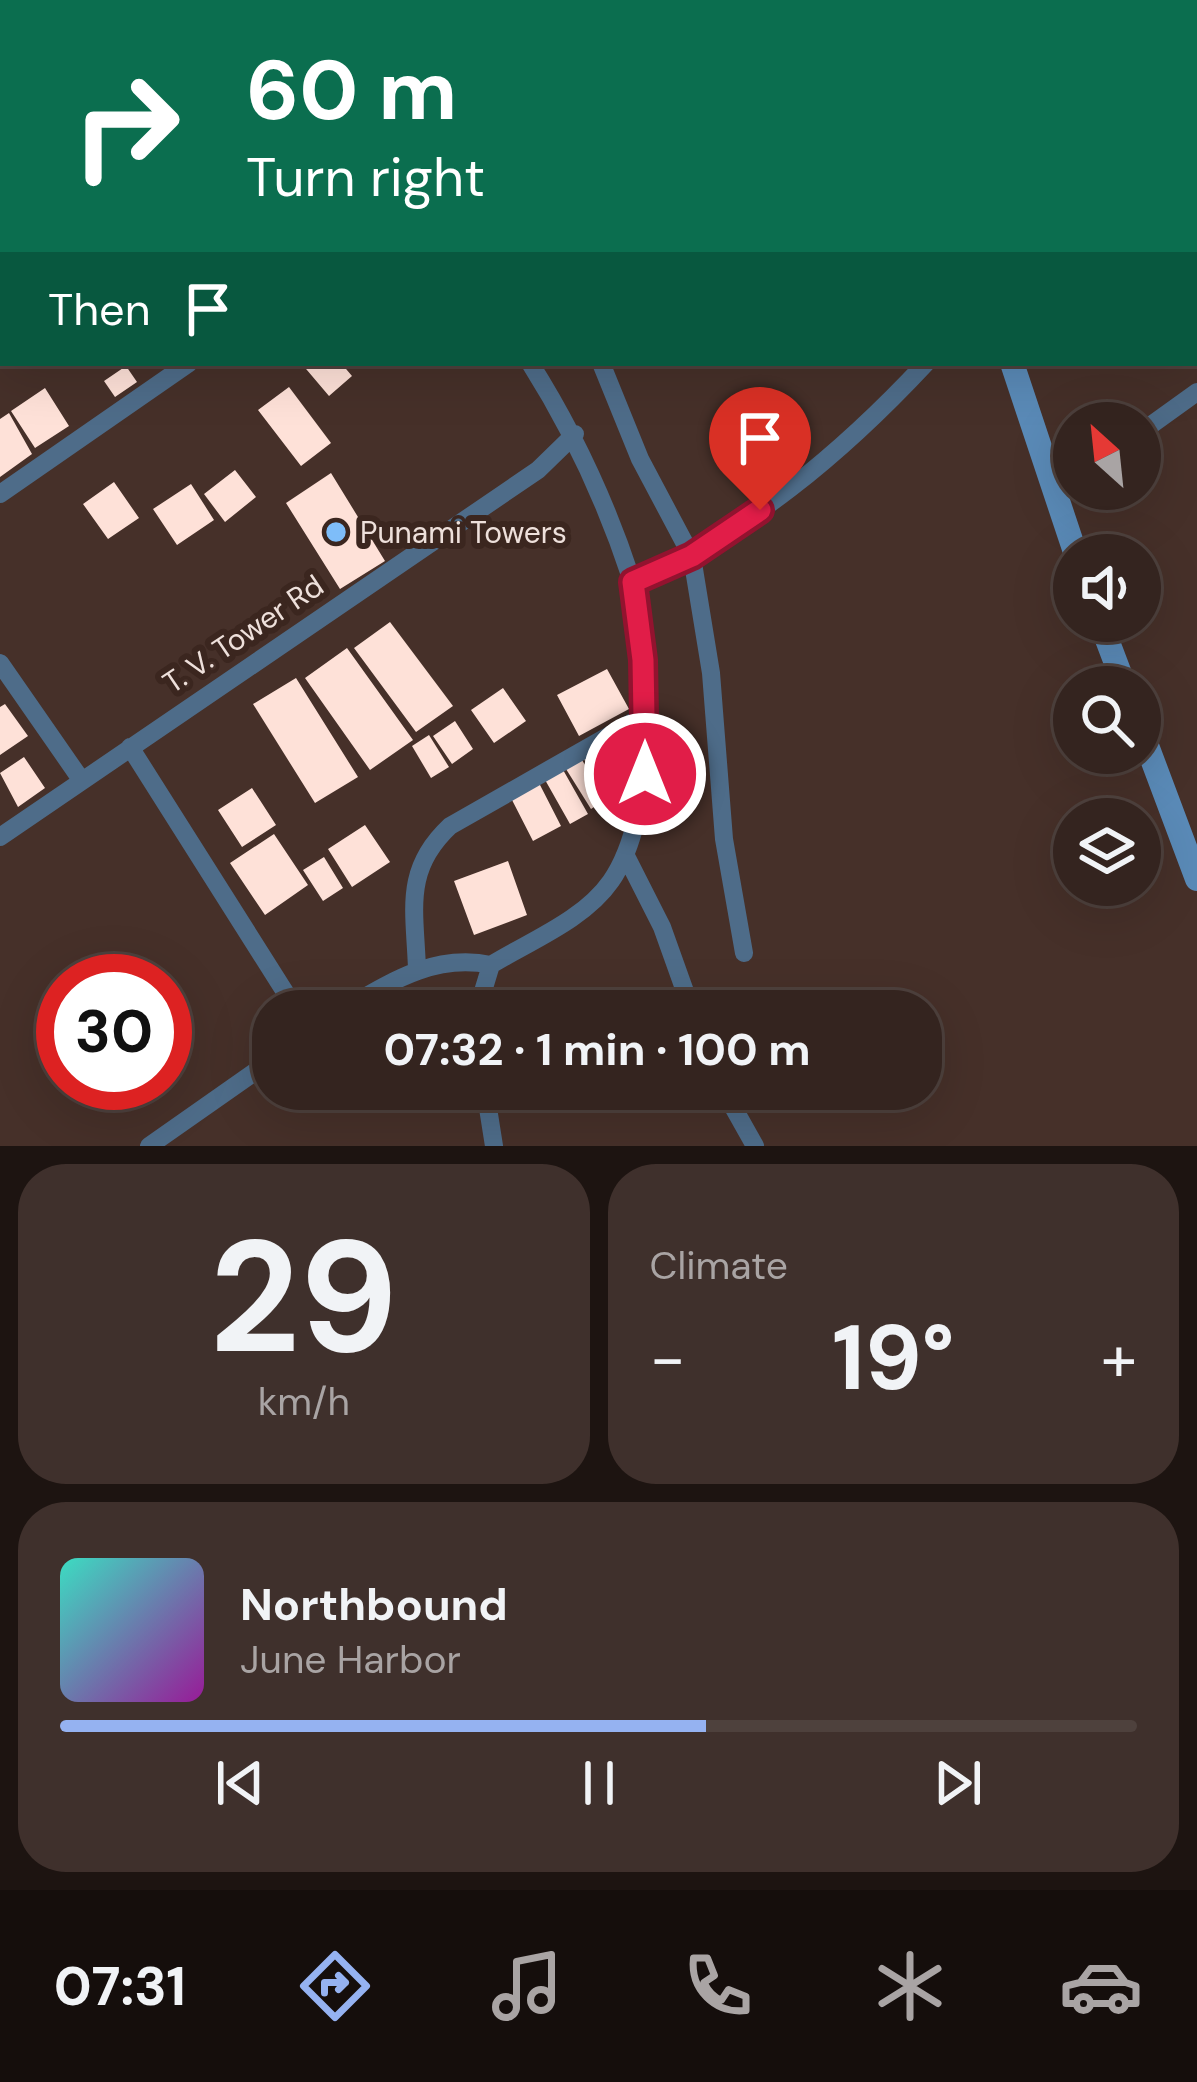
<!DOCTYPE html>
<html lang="en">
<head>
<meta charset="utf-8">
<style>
  :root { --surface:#34241f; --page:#3f302c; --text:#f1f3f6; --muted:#a9a4a4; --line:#4e413d; --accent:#95b2f1 }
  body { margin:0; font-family:"DM Sans",sans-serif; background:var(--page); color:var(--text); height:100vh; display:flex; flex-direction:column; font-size:45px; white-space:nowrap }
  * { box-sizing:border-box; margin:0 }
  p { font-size:39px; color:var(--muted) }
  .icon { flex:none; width:66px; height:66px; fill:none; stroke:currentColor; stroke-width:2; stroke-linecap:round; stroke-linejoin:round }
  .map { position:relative; height:1146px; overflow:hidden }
  .sheet { display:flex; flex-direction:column; gap:18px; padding:18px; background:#1d1411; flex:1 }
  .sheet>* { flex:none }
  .top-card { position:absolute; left:0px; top:0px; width:1197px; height:366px; box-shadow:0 12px 48px #0002,0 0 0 3px var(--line); background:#0b6e4f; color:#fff; overflow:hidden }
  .needle { width:78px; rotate:333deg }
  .buttons { position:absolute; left:1053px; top:402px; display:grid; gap:24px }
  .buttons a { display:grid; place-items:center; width:108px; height:108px; border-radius:50%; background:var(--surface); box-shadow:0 12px 48px #0002,0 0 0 3px var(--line); font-size:60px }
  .speed { position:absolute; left:36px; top:954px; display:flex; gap:24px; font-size:60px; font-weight:700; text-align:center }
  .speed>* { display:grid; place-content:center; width:156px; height:156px; border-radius:50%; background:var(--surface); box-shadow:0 12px 48px #0002,0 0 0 3px var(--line); line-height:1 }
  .speed .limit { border:18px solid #d22; background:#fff; color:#111 }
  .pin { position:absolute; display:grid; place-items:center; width:102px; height:102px; color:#fff; margin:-123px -51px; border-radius:50% 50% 50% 0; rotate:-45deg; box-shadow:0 0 12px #0007 }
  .pin .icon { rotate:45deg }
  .me { position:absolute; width:132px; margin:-66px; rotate:0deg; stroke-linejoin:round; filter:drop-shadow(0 0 9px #0008) }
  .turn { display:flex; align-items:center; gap:42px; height:252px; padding:0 48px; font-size:54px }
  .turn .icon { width:156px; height:156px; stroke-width:2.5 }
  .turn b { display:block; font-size:84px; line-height:102px }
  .then { display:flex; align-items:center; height:114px; padding:0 48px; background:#0003; gap:24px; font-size:45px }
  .big { font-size:90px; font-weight:700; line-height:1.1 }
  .sheet .tile { flex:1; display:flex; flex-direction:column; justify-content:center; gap:18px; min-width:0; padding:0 42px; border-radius:48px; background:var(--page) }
  .sheet .dial { align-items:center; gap:0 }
  .dial b { font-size:156px; line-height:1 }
  .song { display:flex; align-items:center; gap:36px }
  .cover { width:144px; height:144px; border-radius:18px; background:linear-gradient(135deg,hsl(170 70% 55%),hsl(300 70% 35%)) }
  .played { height:12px; border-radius:6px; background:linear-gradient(90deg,var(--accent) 60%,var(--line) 60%) }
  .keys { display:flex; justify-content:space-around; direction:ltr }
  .heat { display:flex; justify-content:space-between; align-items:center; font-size:66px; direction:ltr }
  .sheet .tiles { flex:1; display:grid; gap:18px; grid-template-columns:1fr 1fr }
  .tile:last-child { grid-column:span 2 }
  .trip { position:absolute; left:252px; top:990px; width:690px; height:120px; border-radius:48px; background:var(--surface); box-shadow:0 12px 48px #0002,0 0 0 3px var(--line); font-weight:700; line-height:120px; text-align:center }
  .tab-bar { display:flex; height:192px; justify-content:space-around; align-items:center; background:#150e0c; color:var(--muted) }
  .tab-bar .icon { width:84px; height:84px }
  .tab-bar .on { color:var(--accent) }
  .tab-bar b { font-size:54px; color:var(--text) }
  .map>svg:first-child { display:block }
</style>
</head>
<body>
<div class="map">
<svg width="1197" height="1146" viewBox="0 0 1197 1146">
  <rect width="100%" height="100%" fill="#463029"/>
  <!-- building -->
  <path fill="#fee1d8" d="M301,363H341L352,376L329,396Z
    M126,366L137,382L115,397L104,381Z
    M289,387L331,443L301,466L258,410Z
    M45,388L69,426L35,448L11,411Z
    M9,413L32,454L0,477V419Z
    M235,470L256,497L225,522L204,494Z
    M331,473L385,561L340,589L286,503Z
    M114,482L139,518L108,539L83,504Z
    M191,484L214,520L177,545L153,509Z
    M390,622L453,706L416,732L354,648Z
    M347,648L413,740L370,770L305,678Z
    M607,669L629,709L579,736L557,695Z
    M296,678L358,777L315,803L253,704Z
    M503,688L526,721L494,743L471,710Z
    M5,704L28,736L0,755V707Z
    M455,721L473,749L452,764L433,736Z
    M429,735L449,767L431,778L412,746Z
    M620,738L641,773L603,794L606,799L591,809L566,769L582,760L600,789L584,759Z
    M24,757L45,788L18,807L0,773Z
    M562,768L588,814L570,824L544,778Z
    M539,783L561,826L533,841L511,798Z
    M252,788L276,825L242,847L218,810Z
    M365,825L390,862L352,887L328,849Z
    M274,834L308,885L265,915L230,863Z
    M324,857L343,888L323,901L303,870Z
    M508,861L527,915L474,935L454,881Z
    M435,990L445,1011H391Z"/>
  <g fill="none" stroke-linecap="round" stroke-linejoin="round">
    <!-- street -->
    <path stroke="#4e6c89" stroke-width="18" d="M10,0L13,3
      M285,0L287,3
      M343,0L346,3
      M221,3L225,0
      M530,3L534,0
      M903,3L907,0
      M1145,3L1149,0
      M1194,145L1197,143
      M0,169L3,166
      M601,363L640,459L692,557L711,673L724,839L744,953
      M1140,433L1197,392
      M0,494L189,363
      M1054,496L1074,481
      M633,582C747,533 842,453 926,363
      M0,663L82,781
      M130,747L297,1011
      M0,837L538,470L575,434
      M626,856L662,927L692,1011
      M417,969C415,910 403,870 450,826L645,715
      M341,1011C389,983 434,953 491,965
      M477,1011L491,965C530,941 584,920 611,881C657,815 656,654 631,578C606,502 573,431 530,363
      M485,1089L494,1146
      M723,1089L755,1146
      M149,1146L273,1059"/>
    <!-- secondary -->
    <path stroke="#5a8ab7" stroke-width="24" d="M861,0L863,3
      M1012,363L1076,555
      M1100,621L1125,687
      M1140,727L1197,879"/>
  </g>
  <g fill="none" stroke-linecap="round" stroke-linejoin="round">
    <!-- route casing -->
    <g stroke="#92132f" stroke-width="30">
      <path id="route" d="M645,774L643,660L633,582L692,556L760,510"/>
    </g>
    <!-- route -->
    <use href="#route" stroke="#e11d48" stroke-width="21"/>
  </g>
  <!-- markers -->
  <circle fill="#7ebdf9" stroke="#3b261f" stroke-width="4.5" cx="336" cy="532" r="12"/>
  <g text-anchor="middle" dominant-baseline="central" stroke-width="12" stroke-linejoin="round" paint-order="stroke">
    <!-- poi labels -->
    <g font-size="30" fill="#eee0db" stroke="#3b261f" text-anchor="start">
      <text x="360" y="532">Punami Towers</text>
    </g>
    <!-- street labels -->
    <g font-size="30" fill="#eee0db" stroke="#3b261f">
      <text transform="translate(243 634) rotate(-34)">T. V. Tower Rd</text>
    </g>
  </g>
</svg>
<div class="buttons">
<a><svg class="needle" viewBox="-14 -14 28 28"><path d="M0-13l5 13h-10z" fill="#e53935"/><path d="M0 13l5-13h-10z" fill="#a9a4a4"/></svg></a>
<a><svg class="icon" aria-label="sound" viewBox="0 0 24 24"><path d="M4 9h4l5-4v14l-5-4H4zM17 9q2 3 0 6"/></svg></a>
<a><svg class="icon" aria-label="search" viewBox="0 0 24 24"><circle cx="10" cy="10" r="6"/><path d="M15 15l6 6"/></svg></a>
<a><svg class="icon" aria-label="layers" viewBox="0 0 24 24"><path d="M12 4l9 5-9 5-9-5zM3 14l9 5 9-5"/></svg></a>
</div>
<div class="speed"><div class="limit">30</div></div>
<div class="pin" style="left:760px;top:510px;background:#d93025"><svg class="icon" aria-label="arrive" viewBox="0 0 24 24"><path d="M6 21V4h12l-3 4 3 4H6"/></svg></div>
<svg class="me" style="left:645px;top:774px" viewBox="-20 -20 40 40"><circle r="17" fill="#e11d48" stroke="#fff" stroke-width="3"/><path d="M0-11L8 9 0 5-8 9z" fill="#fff"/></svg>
<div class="trip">07:32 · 1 min · 100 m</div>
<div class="top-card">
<div class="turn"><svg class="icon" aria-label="right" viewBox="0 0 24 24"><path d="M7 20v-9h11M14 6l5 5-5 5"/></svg><div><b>60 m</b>Turn right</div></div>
<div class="then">Then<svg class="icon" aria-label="arrive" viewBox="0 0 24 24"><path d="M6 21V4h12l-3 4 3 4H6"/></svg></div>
</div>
</div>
<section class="sheet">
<div class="tiles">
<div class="tile dial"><b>29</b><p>km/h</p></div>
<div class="tile"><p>Climate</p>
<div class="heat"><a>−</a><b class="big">19°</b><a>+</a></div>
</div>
<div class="tile">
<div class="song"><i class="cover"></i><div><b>Northbound</b><p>June Harbor</p></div></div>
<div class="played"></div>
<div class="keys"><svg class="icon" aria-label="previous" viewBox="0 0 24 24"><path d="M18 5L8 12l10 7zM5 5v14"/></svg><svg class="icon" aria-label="pause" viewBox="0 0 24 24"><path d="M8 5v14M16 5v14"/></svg><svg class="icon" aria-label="next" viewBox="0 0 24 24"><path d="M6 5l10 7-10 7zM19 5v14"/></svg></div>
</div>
</div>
</section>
<nav class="tab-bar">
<b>07:31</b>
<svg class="icon on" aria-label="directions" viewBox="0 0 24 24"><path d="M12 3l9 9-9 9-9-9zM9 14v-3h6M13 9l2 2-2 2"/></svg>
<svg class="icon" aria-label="music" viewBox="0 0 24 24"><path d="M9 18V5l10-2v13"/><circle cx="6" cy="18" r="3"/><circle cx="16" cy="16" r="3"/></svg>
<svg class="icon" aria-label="phone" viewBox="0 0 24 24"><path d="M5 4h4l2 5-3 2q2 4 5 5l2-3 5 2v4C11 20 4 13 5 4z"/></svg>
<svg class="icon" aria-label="climate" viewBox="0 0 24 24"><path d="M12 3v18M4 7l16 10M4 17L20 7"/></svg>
<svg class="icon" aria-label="car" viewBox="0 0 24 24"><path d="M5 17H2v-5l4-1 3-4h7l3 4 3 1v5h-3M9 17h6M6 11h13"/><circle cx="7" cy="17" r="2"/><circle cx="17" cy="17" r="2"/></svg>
</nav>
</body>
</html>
